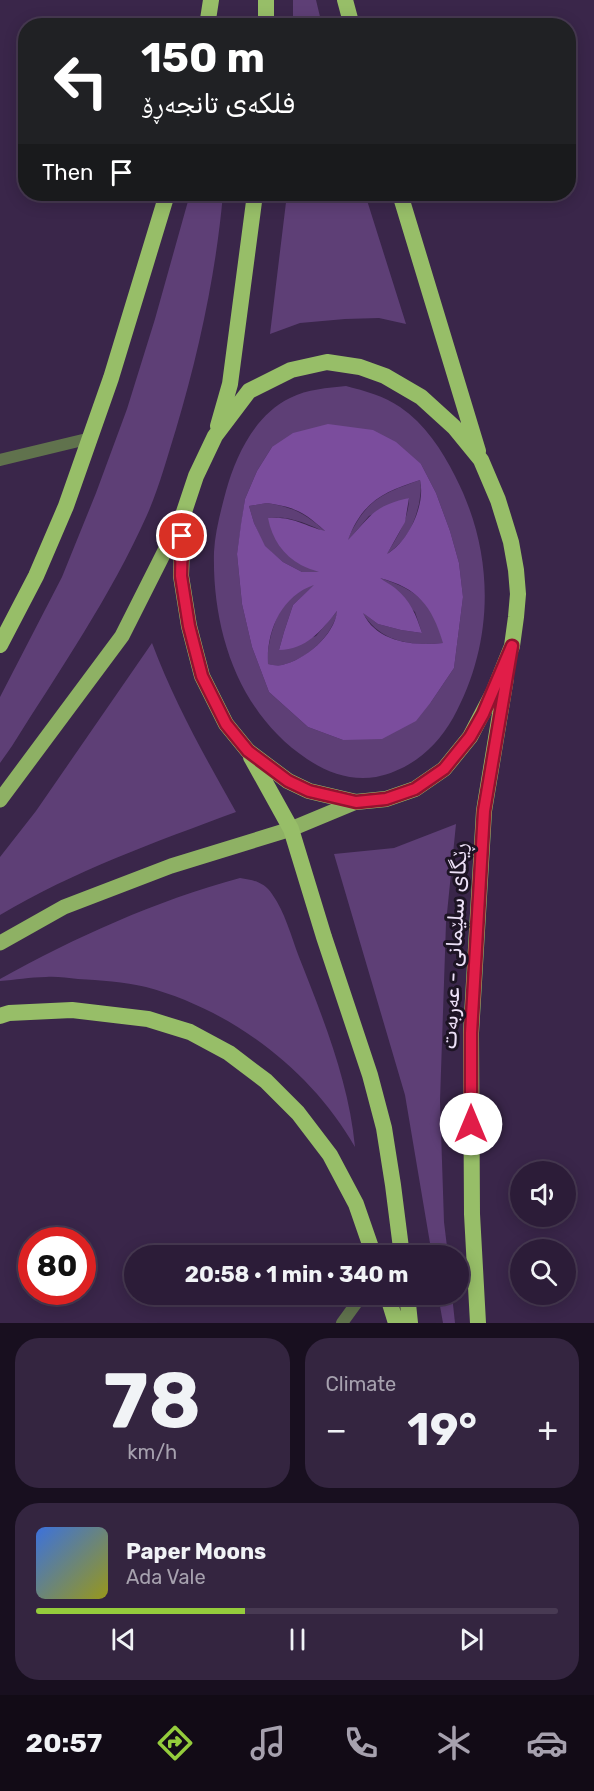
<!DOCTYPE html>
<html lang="en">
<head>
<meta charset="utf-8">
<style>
  :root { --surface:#2c1c38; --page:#342540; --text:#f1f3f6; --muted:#a6a1ae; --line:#483a53; --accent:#94cc3c }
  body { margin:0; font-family:Rubik,"Noto Naskh Arabic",sans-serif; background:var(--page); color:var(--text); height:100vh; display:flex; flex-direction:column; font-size:22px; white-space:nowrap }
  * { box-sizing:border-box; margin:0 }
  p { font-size:20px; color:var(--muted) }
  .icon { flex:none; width:33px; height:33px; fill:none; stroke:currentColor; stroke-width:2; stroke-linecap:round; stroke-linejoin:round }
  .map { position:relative; height:1323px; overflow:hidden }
  .sheet { display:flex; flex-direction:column; gap:15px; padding:15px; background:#180f1f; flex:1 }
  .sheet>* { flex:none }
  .banner { position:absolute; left:18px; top:18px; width:558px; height:183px; border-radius:24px; box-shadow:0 3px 15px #0003,0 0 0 2px var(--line); background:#202124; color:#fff; overflow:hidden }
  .tools { position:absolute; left:510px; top:1161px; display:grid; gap:12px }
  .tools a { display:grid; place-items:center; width:66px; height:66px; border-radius:50%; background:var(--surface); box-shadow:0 3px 15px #0003,0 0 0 2px var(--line); font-size:30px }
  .speed { position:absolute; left:18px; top:1227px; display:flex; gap:12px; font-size:30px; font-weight:700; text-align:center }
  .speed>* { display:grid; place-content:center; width:78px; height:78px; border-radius:50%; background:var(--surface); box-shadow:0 3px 15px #0003,0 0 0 2px var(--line); line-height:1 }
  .speed .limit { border:9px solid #d22; background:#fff; color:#111 }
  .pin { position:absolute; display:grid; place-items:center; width:51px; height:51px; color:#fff; margin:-26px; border:3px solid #fff; border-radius:50%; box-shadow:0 2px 6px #0007 }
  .me { position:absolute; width:66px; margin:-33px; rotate:0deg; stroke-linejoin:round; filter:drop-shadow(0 0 4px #0008) }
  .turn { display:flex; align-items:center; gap:21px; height:126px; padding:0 24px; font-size:27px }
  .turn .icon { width:78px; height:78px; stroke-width:2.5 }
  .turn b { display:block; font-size:42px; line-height:51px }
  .then { display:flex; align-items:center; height:57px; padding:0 24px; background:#0003; gap:12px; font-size:22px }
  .big { font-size:45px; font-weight:700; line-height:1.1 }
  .sheet .card { flex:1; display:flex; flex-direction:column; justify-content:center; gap:9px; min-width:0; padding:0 21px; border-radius:24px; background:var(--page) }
  .sheet .dial { align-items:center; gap:0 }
  .dial b { font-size:78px; line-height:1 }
  .song { display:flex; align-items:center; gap:18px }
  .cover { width:72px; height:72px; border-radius:9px; background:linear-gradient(135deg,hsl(220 70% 55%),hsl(60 70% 35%)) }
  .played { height:6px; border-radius:3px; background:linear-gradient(90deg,var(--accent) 40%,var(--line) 40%) }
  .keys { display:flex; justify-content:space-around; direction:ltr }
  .heat { display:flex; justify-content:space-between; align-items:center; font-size:33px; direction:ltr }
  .sheet .tiles { flex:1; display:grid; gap:15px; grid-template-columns:1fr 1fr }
  .card:last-child { grid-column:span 2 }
  .trip { position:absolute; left:124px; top:1245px; width:345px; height:60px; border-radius:30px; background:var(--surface); box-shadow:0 3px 15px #0003,0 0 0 2px var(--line); font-weight:700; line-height:60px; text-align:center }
  .tabs { display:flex; height:96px; justify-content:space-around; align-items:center; background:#120b16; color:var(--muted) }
  .tabs .icon { width:42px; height:42px }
  .tabs .selected { color:var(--accent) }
  .tabs b { font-size:27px; color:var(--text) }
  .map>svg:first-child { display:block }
</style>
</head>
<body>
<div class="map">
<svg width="594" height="1323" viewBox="0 0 594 1323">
  <rect width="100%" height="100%" fill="#3a264a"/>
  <!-- green -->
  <path fill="#5e3f76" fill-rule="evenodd" d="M293,0H316L322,25H293Z
    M190,194H223C216,273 199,352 176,429C167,458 159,488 147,515C111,596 59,671 12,746L0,763V697L62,577L96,493L127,409L155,319Z
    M287,194H365L406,324L379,318L345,319L300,323L270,334Z
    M346,386C365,391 384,396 400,407C425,424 442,450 455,476C495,553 495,642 453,718C436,748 410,770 376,777C351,781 328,773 307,759C239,714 212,631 214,552C215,532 221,510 226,491C236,455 255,415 290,398C308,389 327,388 346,386ZM272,447L421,464L436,493L450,531L459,563L463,597L454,668L431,702L343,740L308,727L269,692L252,647L242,604L237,554L245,499L257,471Z
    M420,480C422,488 420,496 419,504C413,528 406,541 386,555C397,538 409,519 409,498L369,516L346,543C365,501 378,495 420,480Z
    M267,503C296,508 306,514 327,533C308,524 289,515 268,518L322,572H302L283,562L264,546L254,523L249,506Z
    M377,577C399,584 422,593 434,616C438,624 440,634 444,643C411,646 381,643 362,612L378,624L401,630L422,633L415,612Z
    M316,584L293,605L284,632L279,650L316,636L338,610C333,635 308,659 282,665C278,666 272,665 267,664C268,639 276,606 298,591C303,588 310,586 316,584Z
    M152,643C174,702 205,757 236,812C155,842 74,871 0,915V857L36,811Z
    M456,824L446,923L440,1101L444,1222L448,1255H432L405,1095L334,854L394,848Z
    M240,878C253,880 264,882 272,894C285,912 291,936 299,957C323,1018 349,1082 355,1147C311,1070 232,1010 146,987C124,982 100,980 78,979C67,978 56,976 46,977C30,977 15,980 0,981V979C76,937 155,901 240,878Z
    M438,1295H452L455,1323H443Z"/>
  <!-- forest -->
  <path fill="#7b4d9d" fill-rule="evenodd" d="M328,424L373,430L396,442L421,464L436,493L450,531L459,563L463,597L454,668L431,702L416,721L382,739L343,740L308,727L269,692L252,647L242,604L237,554L241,524L245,499L257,471L272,447L293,433ZM420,480C426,505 408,542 387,554L405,522L409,498C373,506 371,516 348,540C362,502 383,492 420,480ZM267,503C295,507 304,512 325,531C304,526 294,516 268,518C272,539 283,555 301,565C306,568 314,570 319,572H302L283,562L265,546L254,523L249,506ZM380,578C418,588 432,606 443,643C415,646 377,643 363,613L378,624L401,630L422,633C416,615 411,601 395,588C391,585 384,581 380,578ZM314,585L293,605L284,632L279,650C306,650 322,630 337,611C335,635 305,660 282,665C278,666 272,665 268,664C266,632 281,596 314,585Z"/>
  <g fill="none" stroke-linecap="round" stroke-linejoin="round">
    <!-- service -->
    <path stroke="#60724d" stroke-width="12" d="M0,460L91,438
      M342,1323L363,1294"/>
    <!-- primary -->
    <path stroke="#8eb164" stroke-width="15" d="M0,800L122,636L183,515
      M0,943L64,907L171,866L291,829L356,802"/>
    <!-- trunk -->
    <path stroke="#97be68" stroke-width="16" d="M266,0V26
      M345,0L352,26
      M207,26L211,0
      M400,194L478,451
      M327,362L360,367L385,376L421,397L454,427L481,460L498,500L511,542L516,570L518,594L516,617L512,646L493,693L470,737L444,769L415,789L386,799L356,802L309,791L288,781L248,751L226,724L202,676L189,626L181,576L183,515L196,476L215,436L249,391L291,370Z
      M218,426L230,384L255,194
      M0,645L36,576L66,506L111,378L167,194
      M251,757L291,829L324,937L370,1075L384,1128L393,1185L402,1256
      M0,1016L9,1013L72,1010L148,1019L190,1032L229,1053L266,1081L298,1113L330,1155L356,1204L374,1256
      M387,1294L396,1323
      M407,1294L410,1323
      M478,1323L472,1214L471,1033L484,811L506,678"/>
  </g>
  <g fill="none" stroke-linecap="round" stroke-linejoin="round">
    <!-- route casing -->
    <g stroke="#92132f" stroke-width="15">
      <path id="route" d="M182,536L181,576L189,626L202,676L226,724L248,751L288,781L309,791L356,802L386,799L415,789L444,769L470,737L483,714L512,646L484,811L471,1033V1124"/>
    </g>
    <!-- route -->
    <use href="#route" stroke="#e11d48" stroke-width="10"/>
  </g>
  <g text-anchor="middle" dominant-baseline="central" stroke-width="6" stroke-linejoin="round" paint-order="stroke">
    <!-- street labels -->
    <g font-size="21" fill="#ede1f8" stroke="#1d1424">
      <text transform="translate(454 946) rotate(-87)">ڕێگای سلێمانی - عەربەت</text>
    </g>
  </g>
</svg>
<div class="tools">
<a><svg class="icon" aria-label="sound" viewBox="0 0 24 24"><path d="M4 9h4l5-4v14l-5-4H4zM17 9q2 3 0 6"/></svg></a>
<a><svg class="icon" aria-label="search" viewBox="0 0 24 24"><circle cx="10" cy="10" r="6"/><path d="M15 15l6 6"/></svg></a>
</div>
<div class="speed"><div class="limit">80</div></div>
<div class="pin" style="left:182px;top:536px;background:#d93025"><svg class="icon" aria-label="arrive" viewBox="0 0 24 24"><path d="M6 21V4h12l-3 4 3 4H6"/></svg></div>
<svg class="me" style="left:471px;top:1124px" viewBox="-20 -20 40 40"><circle r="19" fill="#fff"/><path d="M0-13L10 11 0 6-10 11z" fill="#e11d48"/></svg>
<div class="trip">20:58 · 1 min · 340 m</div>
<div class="banner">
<div class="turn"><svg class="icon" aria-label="left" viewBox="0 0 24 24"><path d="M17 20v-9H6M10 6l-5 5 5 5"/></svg><div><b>150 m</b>فلکەی تانجەڕۆ</div></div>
<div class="then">Then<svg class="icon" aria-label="arrive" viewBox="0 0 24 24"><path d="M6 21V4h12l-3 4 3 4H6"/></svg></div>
</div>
</div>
<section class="sheet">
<div class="tiles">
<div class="card dial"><b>78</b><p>km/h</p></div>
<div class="card"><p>Climate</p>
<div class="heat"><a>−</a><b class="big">19°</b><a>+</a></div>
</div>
<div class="card">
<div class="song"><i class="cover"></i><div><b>Paper Moons</b><p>Ada Vale</p></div></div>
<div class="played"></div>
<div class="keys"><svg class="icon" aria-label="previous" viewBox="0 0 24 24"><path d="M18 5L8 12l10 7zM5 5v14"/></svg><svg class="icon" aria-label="pause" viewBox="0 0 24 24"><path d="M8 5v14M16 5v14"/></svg><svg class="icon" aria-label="next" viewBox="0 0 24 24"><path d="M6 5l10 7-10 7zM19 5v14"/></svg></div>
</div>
</div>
</section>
<nav class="tabs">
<b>20:57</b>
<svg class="icon selected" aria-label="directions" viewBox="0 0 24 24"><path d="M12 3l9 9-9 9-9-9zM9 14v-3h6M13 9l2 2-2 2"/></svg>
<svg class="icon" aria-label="music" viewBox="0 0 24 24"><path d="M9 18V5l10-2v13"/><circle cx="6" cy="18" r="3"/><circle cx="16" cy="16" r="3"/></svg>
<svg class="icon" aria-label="phone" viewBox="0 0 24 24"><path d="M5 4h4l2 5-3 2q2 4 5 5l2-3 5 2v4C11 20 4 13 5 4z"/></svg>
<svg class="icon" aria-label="climate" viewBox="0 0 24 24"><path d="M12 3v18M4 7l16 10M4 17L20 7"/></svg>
<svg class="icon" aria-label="car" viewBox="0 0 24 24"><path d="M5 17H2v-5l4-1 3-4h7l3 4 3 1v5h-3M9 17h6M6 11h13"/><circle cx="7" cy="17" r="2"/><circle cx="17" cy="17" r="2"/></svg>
</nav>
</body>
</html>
